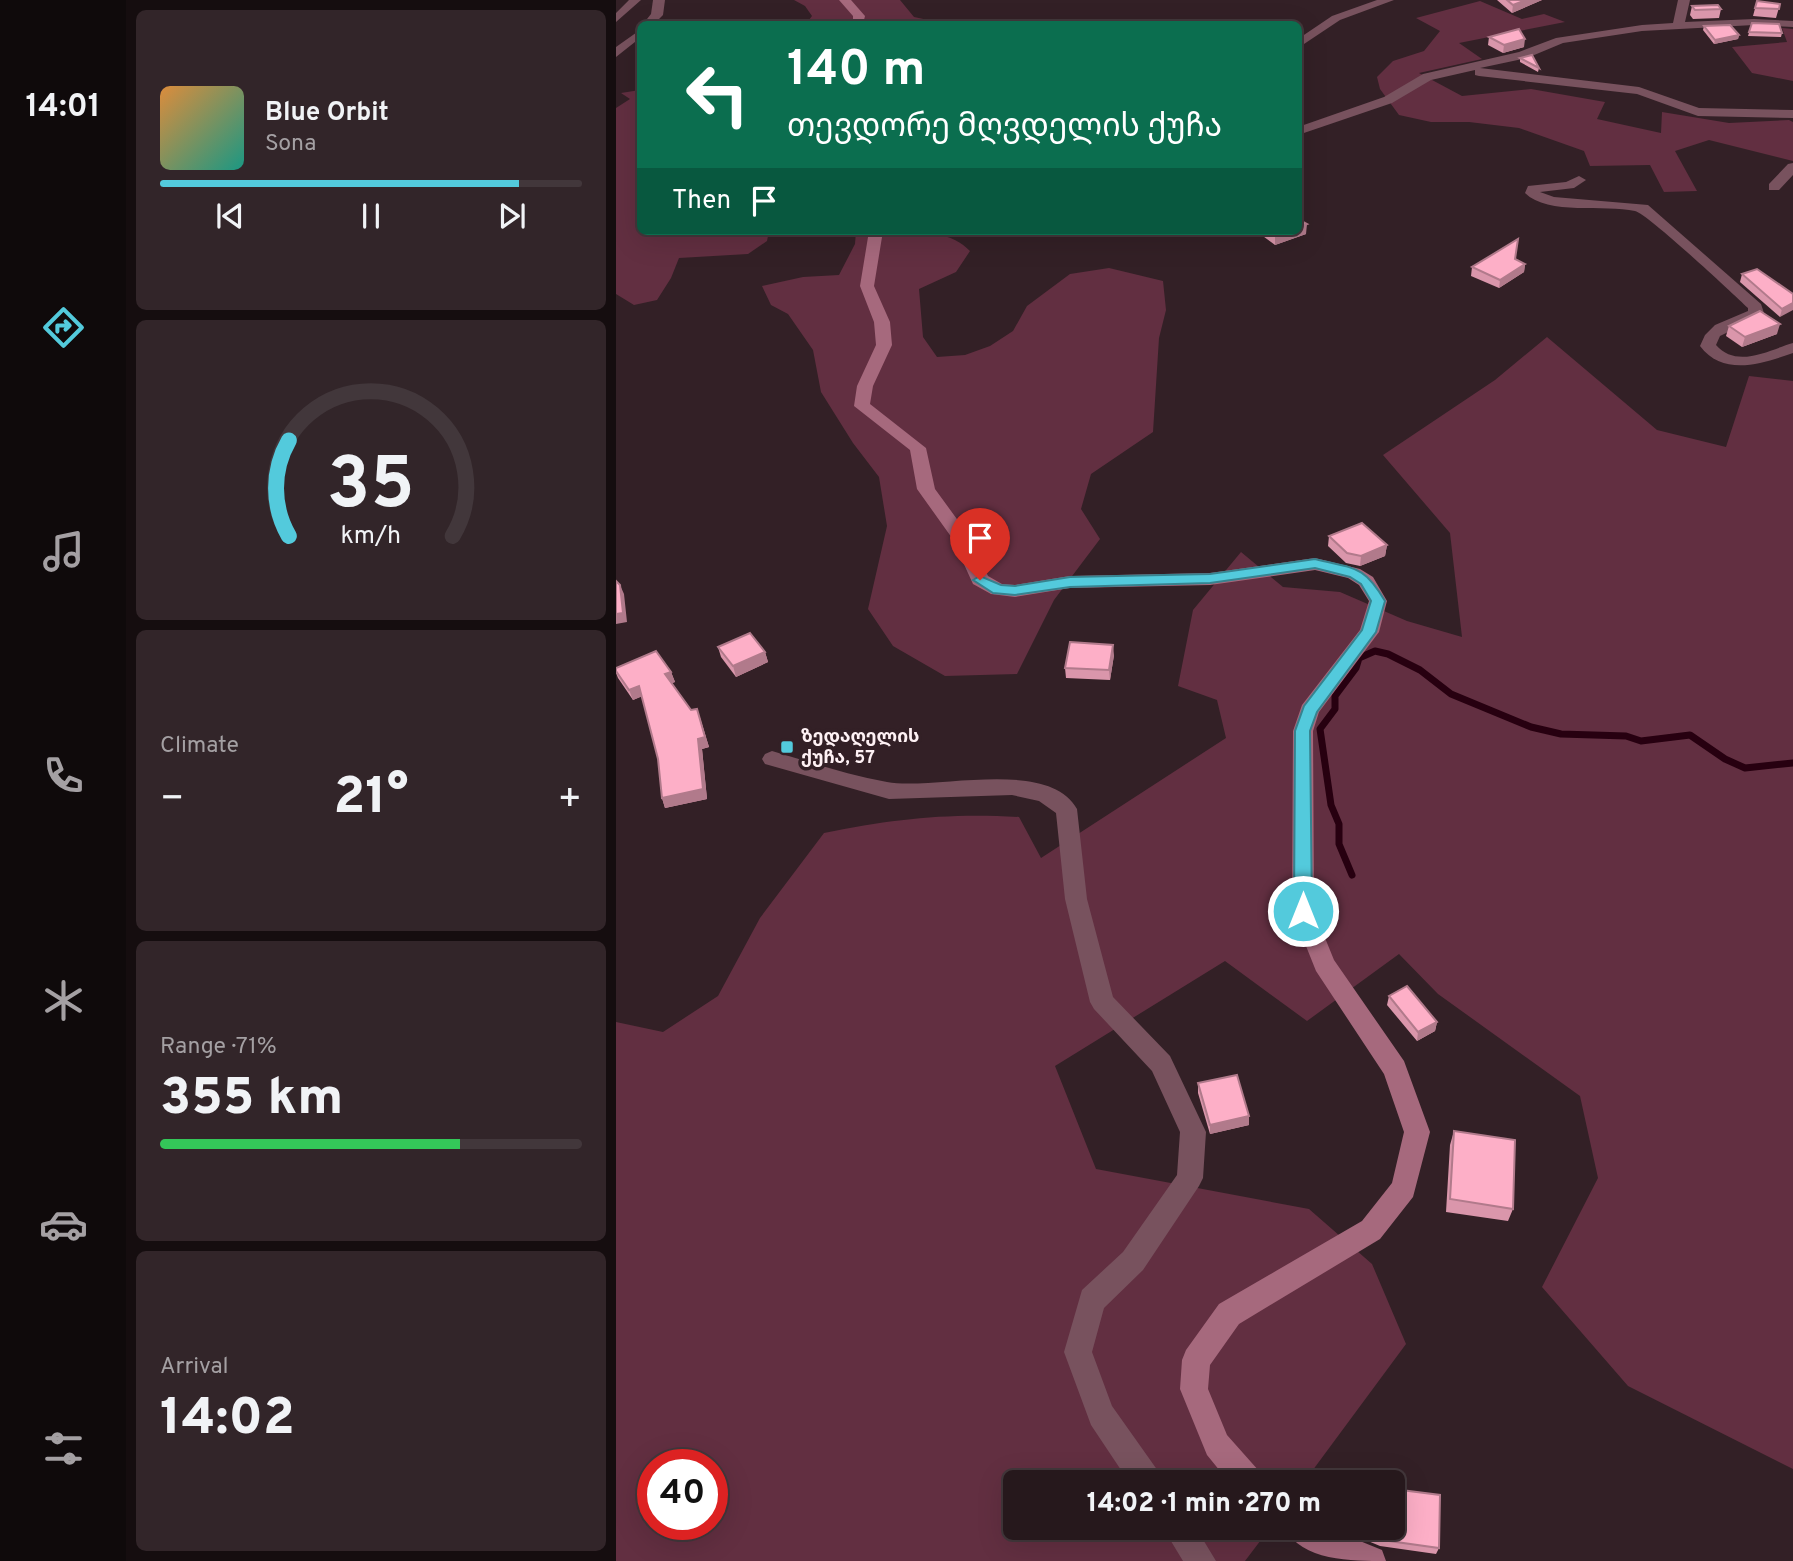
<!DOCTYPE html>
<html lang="en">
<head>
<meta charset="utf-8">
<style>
  :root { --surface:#26181c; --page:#322529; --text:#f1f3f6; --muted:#a4a0a3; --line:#42373b; --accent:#53cadc }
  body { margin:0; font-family:Overpass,"Noto Sans Georgian",sans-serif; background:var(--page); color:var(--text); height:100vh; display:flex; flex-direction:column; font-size:26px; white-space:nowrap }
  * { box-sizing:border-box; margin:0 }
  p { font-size:23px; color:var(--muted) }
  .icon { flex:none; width:38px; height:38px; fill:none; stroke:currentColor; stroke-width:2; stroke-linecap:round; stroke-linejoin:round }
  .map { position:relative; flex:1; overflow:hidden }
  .drawer { display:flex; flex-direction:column; gap:10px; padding:10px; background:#150d0f; width:490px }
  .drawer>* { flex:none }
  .hud { position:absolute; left:21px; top:21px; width:665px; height:214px; border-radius:10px; box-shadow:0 7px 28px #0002,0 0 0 2px var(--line); background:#0b6e4f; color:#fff; overflow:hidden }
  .speed { position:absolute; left:21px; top:1449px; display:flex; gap:14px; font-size:35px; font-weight:700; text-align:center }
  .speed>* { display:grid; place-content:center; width:91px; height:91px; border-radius:50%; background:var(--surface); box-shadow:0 7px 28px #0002,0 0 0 2px var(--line); line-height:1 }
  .speed .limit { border:10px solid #d22; background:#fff; color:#111 }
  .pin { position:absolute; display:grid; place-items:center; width:60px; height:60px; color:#fff; margin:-72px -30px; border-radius:50% 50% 50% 0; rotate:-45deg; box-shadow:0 0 7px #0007 }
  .pin .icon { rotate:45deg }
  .me { position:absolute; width:77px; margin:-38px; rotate:0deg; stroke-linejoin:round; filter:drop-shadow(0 0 5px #0008) }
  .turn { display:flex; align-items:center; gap:24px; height:147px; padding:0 35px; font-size:32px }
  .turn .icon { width:91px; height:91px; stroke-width:2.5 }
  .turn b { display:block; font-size:49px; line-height:60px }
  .then { display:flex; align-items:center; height:66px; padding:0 35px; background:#0003; gap:14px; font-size:26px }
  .big { font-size:52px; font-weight:800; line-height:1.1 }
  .drawer .tile { flex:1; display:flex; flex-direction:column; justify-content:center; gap:10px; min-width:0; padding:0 24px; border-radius:10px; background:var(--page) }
  .drawer .dial { align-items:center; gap:0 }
  .dial svg { height:182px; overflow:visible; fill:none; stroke:var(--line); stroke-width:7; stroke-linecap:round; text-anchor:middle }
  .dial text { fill:var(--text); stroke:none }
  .song { display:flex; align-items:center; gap:21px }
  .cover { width:84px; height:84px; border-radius:10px; background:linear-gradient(135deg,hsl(30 70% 55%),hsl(170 70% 35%)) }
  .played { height:7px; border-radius:4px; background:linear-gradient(90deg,var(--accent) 85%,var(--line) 85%) }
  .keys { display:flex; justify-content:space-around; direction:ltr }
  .heat { display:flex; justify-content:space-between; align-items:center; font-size:38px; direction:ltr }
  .charge { height:10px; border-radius:5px; background:linear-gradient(90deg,#34c759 71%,var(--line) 0) }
  .trip { position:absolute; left:387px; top:1470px; width:402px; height:70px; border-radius:10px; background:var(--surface); box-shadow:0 7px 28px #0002,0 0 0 2px var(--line); font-weight:800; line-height:70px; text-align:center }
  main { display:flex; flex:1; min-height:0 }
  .menu { display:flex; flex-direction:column; width:126px; justify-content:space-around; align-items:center; background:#0f0a0b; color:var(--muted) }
  .menu .icon { width:49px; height:49px }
  .menu .current { color:var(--accent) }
  .menu b { font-size:32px; color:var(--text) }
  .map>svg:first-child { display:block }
</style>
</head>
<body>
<main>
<nav class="menu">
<b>14:01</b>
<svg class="icon current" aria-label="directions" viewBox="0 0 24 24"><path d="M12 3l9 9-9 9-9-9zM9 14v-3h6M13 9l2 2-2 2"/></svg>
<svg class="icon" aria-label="music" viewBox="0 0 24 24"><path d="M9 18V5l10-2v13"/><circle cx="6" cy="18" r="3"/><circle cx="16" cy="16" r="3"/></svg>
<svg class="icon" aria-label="phone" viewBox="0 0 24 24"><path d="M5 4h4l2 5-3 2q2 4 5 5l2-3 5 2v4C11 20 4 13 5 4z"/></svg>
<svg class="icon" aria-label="climate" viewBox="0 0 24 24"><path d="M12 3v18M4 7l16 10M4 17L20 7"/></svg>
<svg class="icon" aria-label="car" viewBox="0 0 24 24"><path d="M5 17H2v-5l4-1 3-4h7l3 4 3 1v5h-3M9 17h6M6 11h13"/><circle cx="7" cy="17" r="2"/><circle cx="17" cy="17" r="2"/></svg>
<svg class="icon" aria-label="filters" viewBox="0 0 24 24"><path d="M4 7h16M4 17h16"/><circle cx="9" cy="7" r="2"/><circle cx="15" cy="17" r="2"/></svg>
</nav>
<section class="drawer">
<div class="tile">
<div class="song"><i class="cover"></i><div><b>Blue Orbit</b><p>Sona</p></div></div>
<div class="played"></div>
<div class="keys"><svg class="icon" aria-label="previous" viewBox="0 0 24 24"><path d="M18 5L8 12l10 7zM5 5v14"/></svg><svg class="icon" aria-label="pause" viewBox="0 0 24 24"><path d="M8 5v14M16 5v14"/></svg><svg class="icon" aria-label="next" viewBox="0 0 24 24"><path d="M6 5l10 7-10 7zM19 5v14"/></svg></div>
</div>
<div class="tile dial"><svg viewBox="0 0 100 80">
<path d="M14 69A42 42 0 1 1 86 69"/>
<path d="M14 69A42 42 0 0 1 14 27" stroke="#53cadc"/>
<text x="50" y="56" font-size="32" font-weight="700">35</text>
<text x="50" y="72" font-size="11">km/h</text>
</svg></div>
<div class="tile"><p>Climate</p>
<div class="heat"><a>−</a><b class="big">21°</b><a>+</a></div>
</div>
<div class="tile"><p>Range · 71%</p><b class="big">355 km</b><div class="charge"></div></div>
<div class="tile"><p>Arrival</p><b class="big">14:02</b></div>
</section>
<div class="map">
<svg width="1177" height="1561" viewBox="0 0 1177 1561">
  <rect width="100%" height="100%" fill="#332026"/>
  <!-- green -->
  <path fill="#622f41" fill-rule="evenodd" d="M178,0H284L298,17L331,24H190L196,16L189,6Z
    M864,1L906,19L928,14L949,22L843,43L866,59L803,73L846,96L915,89L989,102L981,119L1045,133L1046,112L1113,123L1173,120L1177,122V161L1093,140L1059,151L1081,191L1048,192L1034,165L974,166L968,151L903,128L853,122H815L783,115L764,89L761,77L777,61L808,51L824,31L800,18Z
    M1166,28L1177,29V81L1136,73L1116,47L1171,42Z
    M24,90V231H153L151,241L132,254L63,258L55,278L41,300L18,305L0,294V108L14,99L5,93Z
    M240,231C274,231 329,224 354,251L340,272L303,289L307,337L321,357L349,355L374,346L397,331L411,306L454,274L493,268L547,281L550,310L543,338L537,432L475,474L465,509L484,539L438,600L401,674L329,676L277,646L252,609L271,526L263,477L237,443L205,392L197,350L172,314L155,305L146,286L187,277L223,275L239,244Z
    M931,337L1041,430L1110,447L1133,376L1177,381V1469L1012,1386L926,1287L982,1178L964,1096L822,994L783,954L691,1021L609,961L439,1066L480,1169L693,1209L756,1264L790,1344L688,1482H399V1528H654L629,1561H0V1022L47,1032L102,996L144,918L208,833C278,819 330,813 403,817L425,858L610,738L601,700L562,686L577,610L625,552L667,587L724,592L791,621L846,637L834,533L767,455L879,380ZM37,1465H96V1524H37Z"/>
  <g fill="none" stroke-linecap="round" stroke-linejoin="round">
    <!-- stream -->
    <path stroke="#270010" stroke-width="7" d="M736,875L723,844V824L715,805L704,729L719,709V696L740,668L743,658L759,651L772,654L804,670L835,694L915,727L945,734L1010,736L1025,741L1074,735L1109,759L1129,768L1177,763"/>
    <!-- street -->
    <path fill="#78525e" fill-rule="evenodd" d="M13,0H25L0,22V13Z
      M37,0H49L47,15L38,24H27L35,14Z
      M761,0H778L724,20L682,48V39L716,16Z
      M1062,0H1074L1069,22L1138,19L1177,21V27L1138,25L1026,31L947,43L911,58L864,68L1023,87L1083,108L1177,110V118L1082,116L1021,94L863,76L859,75V70L815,80L776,103L682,135V127L768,97L807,74L903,52L940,38L1026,25L1057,23Z
      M24,30V38L0,57V47Z
      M1177,163V175L1163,190H1153V184L1172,164Z
      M963,176L970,180L958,188L924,192L938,197L1032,205L1145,304L1148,313L1145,316L1104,336L1100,345C1121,369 1153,350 1177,343V353C1146,364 1107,377 1084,346L1089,335L1099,325L1132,311V308C1116,293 1032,214 1019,211C989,204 932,216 909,193L912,186L950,182Z
      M156,751C194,762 232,775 271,782C317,791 432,757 461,809L471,899L497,997L554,1056L590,1132L587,1178L583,1186L527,1270L488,1308L476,1352L496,1406L542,1471L546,1482H513L475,1425L448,1352L466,1290L507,1252L561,1175L564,1132L536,1071L478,1009L474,1002L449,899L440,813L423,801L396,795L273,799L149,764L146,759L149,754Z
      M547,1528H580L600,1561H567Z"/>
    <!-- secondary -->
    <path fill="#a6697d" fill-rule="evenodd" d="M223,0H235L249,16L247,24H237V16Z
      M253,231H267L258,286L274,322L276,345L257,386L254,404L310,448L319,489L354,537L372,576L386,584L399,585L454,576L594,573L699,558L744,569L757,577L771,601L763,632L703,712L697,731L698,911L718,960L788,1061L814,1132L797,1197L764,1239L623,1324L594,1365L592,1389L611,1435L643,1471L647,1482H613L591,1455L564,1389L566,1360L570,1350L603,1304L746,1221L776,1183L788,1132L768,1074L700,971L676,911L677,731L686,705L744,630L753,601L743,585L732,578L699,570L594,585L454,588L399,597L375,594L357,584L336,538L301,489L294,450L238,406L241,386L260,345L258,322L244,286Z
      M669,1528H712L766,1550L770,1561C736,1561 685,1561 669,1528Z"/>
  </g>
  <!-- wall -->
  <path fill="#da96ab" d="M881,0H926L896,13Z
    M1141,1L1164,4L1160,18L1137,16Z
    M1076,6L1105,9L1103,18L1077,19L1074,15Z
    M1136,23L1166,33L1165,37L1132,36Z
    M1088,26L1123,35L1122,39L1098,44L1087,30Z
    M873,37L908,47L887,53L872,45Z
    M904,58L923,68L922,72L904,62Z
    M640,231H682L690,234L659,245Z
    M909,264L908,272L883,288L855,276L856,267Z
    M1126,274L1177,294L1164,317L1124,282Z
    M1113,326L1161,334L1126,347L1110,336Z
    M713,536L771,545L769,556L744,566L730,563L712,546Z
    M102,647L149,652L152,662L120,677L105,657Z
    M498,655L494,680L450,678L449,668Z
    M0,668L55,672L59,682L56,683L75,710L84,718L93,747L86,749L91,799L49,808L46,798L42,759L26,696L17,700L2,678L0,673Z
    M773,996L821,1022L819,1031L801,1041L771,1005Z
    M582,1083L633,1116V1125L594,1134L582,1093Z
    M838,1131L897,1209L892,1221L830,1212L834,1145Z
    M752,1528H777L823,1548L820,1554L764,1546L752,1541Z"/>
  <!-- shaded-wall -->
  <path fill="#b17a8b" d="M910,0H926L896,13L897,5Z
    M1123,35L1122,39L1098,44L1099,40Z
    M909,39L908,47L887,53L888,45Z
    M691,224L690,234L659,245V235L671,231H682V227Z
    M909,264L908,272L883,288L884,280Z
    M1177,303V310L1164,317L1166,309Z
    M1164,324L1161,334L1126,347L1129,337Z
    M771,545L769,556L744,566L745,556Z
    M4,585L8,594L11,622L0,624V614Z
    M497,645L498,655L494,680L493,670Z
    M149,652L152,662L120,677L117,666Z
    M55,672L59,682L53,684L49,674Z
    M23,686L27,696L17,700L13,690Z
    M84,718L93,747L86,749L91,799L49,808L46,798L82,739Z
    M821,1022L819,1031L801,1041L802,1032Z
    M633,1116V1125L594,1134V1125Z"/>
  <!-- building -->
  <path fill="#fdafc7" stroke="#b17a8b" stroke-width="2" d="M891,0H910L897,5Z
    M1141,1L1164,4L1163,9L1139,8Z
    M1102,5L1105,9L1079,10L1076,6Z
    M1136,23L1163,24L1166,33L1133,32Z
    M1114,25L1123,35L1099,40L1088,26Z
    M903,29L909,39L888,45L873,37Z
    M916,55L923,68L904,58Z
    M682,219L691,224L682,227Z
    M654,231H671L659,235Z
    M902,239L899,259L909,264L884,280L856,267Z
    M1141,269L1177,294V303L1166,309L1126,274Z
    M1144,311L1164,324L1129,337L1113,326Z
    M746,523L771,545L745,556L731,553L713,536Z
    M0,581L4,585L7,613L0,614Z
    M134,633L149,652L117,666L102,647Z
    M454,642L497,645L493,670L449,668Z
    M40,651L55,672L49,674L75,710L81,709L89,737L82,739L87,789L46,798L42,759L23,686L13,690L0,671V668Z
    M791,986L821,1022L802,1032L773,996Z
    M621,1075L633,1116L594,1125L582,1083Z
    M838,1131L899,1140L897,1209L834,1199Z
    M777,1489L824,1495L823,1548L766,1540L753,1535L754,1528H777Z"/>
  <!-- route -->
  <path fill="#53cadc" stroke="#36838f" stroke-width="2" d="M699,559C738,569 747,564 769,601L760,632L701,712L694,731L696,911L693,916H681L678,911L679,731L688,706L746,630L755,601L745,584L734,577L699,568L594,583L454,587L399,595L377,593L357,580L364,576L385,585L399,586L454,577L594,574Z"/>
  <!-- markers -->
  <rect fill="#53cadc" stroke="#332026" stroke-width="2.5" x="164" y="740" width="14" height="14" rx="3.5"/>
  <g text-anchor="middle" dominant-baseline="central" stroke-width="7" stroke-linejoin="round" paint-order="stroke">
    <!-- poi labels -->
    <g font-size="18" font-weight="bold" fill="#fef1f4" stroke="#332026" text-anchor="start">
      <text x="185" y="737">ზედაღელის<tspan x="185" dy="21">ქუჩა, 57</tspan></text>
    </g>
  </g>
</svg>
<div class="speed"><div class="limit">40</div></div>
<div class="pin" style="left:364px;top:580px;background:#d93025"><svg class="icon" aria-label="arrive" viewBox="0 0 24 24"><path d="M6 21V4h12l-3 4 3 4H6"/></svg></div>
<svg class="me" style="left:687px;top:911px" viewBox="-20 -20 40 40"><circle r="17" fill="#53cadc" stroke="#fff" stroke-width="3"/><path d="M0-11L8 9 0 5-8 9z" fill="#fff"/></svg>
<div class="trip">14:02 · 1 min · 270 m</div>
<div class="hud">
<div class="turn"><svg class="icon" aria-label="left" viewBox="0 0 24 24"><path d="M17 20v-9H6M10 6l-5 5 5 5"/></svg><div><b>140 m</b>თევდორე მღვდელის ქუჩა</div></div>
<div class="then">Then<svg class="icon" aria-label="arrive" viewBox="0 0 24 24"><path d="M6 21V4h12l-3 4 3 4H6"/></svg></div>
</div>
</div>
</main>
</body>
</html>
